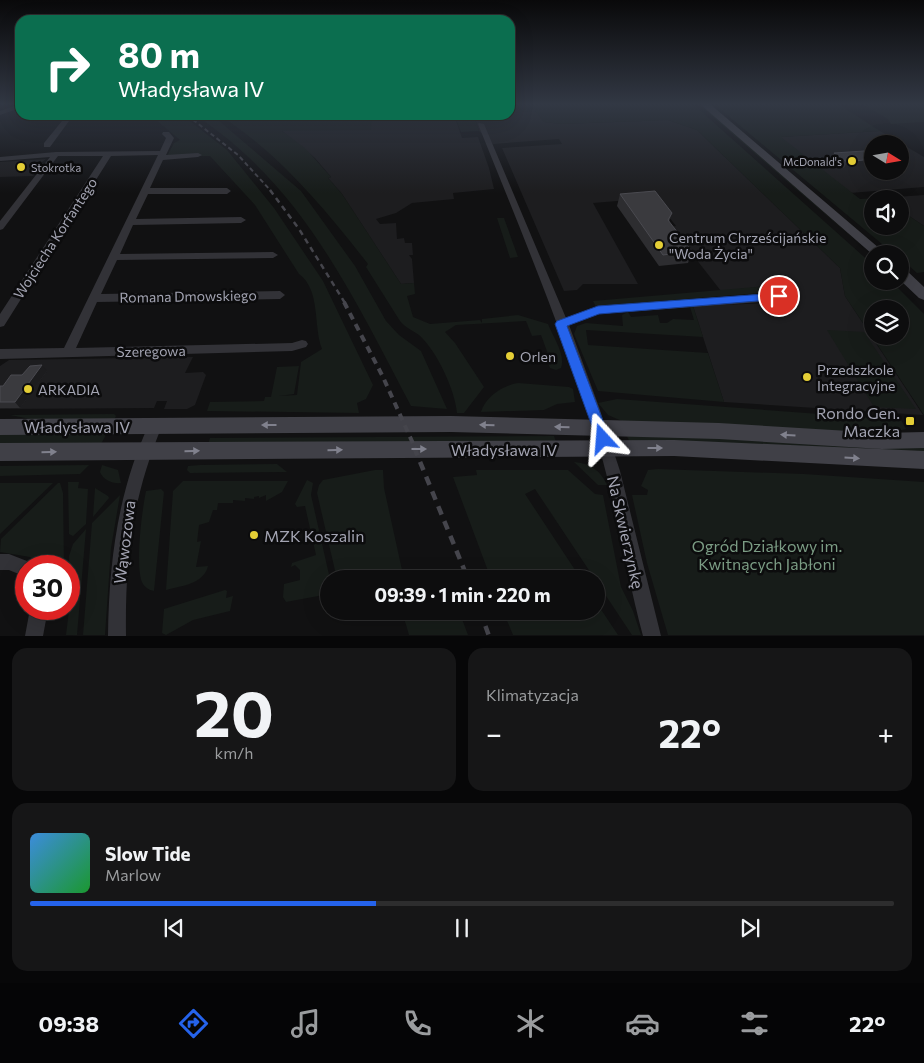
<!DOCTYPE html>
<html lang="pl">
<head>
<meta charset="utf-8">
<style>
  :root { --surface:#0d0d0e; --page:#161617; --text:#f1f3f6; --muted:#9a9c9e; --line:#2d2d2e; --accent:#2563eb }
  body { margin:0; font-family:Commissioner,sans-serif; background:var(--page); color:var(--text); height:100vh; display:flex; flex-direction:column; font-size:19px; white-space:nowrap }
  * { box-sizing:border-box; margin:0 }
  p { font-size:16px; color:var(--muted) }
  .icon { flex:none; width:28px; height:28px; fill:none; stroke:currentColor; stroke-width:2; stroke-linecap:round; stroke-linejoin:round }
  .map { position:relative; height:636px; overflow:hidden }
  .side { display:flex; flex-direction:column; gap:12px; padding:12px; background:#070708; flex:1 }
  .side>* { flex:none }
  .top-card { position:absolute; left:15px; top:15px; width:500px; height:105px; border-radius:15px; box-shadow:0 5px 20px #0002,0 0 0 1px var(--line); background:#0b6e4f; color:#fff; overflow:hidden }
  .needle { width:32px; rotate:101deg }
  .controls { position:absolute; left:864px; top:135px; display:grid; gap:10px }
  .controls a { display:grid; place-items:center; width:45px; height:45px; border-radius:50%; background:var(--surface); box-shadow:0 5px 20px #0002,0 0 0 1px var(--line); font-size:25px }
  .speed { position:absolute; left:15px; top:555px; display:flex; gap:10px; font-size:25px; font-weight:700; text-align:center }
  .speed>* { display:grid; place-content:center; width:65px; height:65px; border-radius:50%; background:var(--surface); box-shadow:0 5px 20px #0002,0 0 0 1px var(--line); line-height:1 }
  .speed .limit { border:8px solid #d22; background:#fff; color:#111 }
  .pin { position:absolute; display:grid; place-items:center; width:42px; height:42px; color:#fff; margin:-21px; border:2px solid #fff; border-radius:50%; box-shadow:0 1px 5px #0007 }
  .me { position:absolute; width:55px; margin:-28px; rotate:341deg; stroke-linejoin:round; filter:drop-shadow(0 0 4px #0008) }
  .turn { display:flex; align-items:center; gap:18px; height:105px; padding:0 20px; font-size:22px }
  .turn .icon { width:65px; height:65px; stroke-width:2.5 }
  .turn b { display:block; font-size:35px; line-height:42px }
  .big { font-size:38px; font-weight:700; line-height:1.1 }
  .side .card { flex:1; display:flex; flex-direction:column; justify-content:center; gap:8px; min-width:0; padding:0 18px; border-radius:15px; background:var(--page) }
  .side .dial { align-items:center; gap:0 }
  .dial b { font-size:65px; line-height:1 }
  .song { display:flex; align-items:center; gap:15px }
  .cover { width:60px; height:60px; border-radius:8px; background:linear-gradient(135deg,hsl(210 70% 55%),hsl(130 70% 35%)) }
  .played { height:5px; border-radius:2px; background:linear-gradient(90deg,var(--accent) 40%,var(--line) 40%) }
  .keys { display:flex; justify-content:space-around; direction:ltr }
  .heat { display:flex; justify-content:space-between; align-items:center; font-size:28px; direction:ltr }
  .side .tiles { flex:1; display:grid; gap:12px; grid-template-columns:1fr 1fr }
  .card:last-child { grid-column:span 2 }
  .trip { position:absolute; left:320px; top:570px; width:285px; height:50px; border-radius:25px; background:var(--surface); box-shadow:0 5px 20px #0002,0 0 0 1px var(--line); font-weight:700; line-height:50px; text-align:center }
  .tabs { display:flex; height:80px; justify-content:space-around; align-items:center; background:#050506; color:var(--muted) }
  .tabs .icon { width:35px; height:35px }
  .tabs .current { color:var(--accent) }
  .tabs b { font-size:22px; color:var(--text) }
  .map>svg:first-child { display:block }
</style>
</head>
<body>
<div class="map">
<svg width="924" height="636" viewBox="0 0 924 636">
  <rect width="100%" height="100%" fill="#111112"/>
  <!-- built -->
  <path fill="#1d1d1f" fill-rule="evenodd" d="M535,111L544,122L562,124L668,120L697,130L840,268L845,296L923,415L724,402L693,306L771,303L784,309L793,310V306L790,305L792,300L779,285L721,291L671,227L676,226L654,198L593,203L638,284H583L577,290L564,291L502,148L562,144L559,139L493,144L479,131L474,116Z
    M372,115H454L462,138L478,137L489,168L494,189L453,193L454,199L412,203L396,213L376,219L380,224L396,223L397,239L404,238L405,243H412L413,255H409L412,259L414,283L401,284L342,194L328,178L331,177L315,158L281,130H370Z
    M880,131L924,157V187L850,193L780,137ZM872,144H900V171H872Z
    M46,159L41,163L45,164L33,176L0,177V162Z
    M924,195V226L900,210V199L881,198Z
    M193,357L185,373L203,372L206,375L195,405L187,409H164L167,401H157L154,408L0,409V366L9,360Z"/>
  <!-- green -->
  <path fill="#171c19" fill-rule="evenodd" d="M510,104H693L872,264V281H891L924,314V415L845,296L840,268L697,130L668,120L562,124L544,122L535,111L510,113ZM872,309H900V336H872Z
    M698,104H701L872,255L848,234Z
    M714,104H838L880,131L781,137L860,199L881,198L882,199H872V226H900V210L924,226V272L917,273L900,258V254H894Z
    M862,104H924V122L891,124L888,119Z
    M150,115H182L227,150L274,208L323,281L373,385L366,399L357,403L359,413L207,411L210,402L264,401L265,397H271L277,367L299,366L294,394L279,396L297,395L301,362L322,349C313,326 321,290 299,274L255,205L210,156H167L174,143L180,140Z
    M195,115H210L217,119L301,191L355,266L386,321L399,335L421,351L447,409L411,406C353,296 302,185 195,115Z
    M219,115H372L371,130L282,131L305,148L331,177L328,178L342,194L401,284L414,283L415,294L407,296L413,317L430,324L480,320L482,323V319L518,315L548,324C553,337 566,355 561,368L556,370L550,368L545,356L548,354L541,335L532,336L526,321L456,325L445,332L455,343L484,387L464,413H457C455,390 437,351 419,335C412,330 406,328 400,321L366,267L368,264C325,209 279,153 219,115Z
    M454,115H494L474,116L479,131L461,132Z
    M497,218H504L518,257L510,258Z
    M779,285L783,289L773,292L661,301L651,304L648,302L596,307L593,301Z
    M693,306L703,337L586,330L588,345L708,353L724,402L598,391L574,334L577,326L586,323L623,326L622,315L628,312L631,317L658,315L660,323H667L673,319L694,320L690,307Z
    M827,330L864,332L916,409L874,407Z
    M518,383L569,387L573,389L575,402L557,404L544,410L481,412C485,397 503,385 518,383Z
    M617,399L901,420L906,429L881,435L624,422L608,415L598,403Z
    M114,414L116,416L114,420L40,421L10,415Z
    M0,433H107L101,444L0,445Z
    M554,436L556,442L208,444L210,438Z
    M627,436H693L924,448V453L629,441Z
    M574,462C590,463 601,471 607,485H598Z
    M277,464L287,472L190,473L187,470L188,466L200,465Z
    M89,465L80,474L0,476V466Z
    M102,465L118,470L121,483C113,484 103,480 100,472Z
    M658,469L804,474L924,482V635H668L647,563L632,495H647L648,490L641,486L648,470Z
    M375,470H383L384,488L404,579H337L317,493L319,485L323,480Z
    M476,470H568L595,494L603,495L621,587L633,611L641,635H632L535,489L525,494L581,579H491L453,477L477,475Z
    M307,480L313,483L311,495L330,579L329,594L286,602L283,597L284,584L300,580V570L295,565L291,567L292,563L316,555L305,506L297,507L295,504Z
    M183,481H288L282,492L266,501V495L259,498V496L254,497V499L245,498V501L233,500V503H218L217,510H213L209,522L199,525L197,542L201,541L196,567L208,566C204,584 181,586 166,590L173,491Z
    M68,482H79L78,488L88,489L86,524L73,536L69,534Z
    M0,483H53L0,534Z
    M58,483H60L63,493L64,566H40L30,557L0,552L1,539Z
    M95,488L108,496L109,498L93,517Z
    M161,489L164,492L154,591C149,590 144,587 142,582C135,565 142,510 146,491Z
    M120,495L111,548L105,635H83L92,523Z
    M86,529L77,635H66L70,602L69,556L73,544Z
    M225,590L227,591L226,598L233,596L230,611L193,620L166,635L162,633L164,609Z
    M596,602L618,635H513L503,611H596Z
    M402,611H459L468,635H409Z"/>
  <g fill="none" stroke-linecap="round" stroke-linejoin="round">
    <!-- street -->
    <path fill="#323237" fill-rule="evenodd" d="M20,104V108L0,115V111Z
      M54,115H62L69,121L50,147H44V143L62,121Z
      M479,123L484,124L566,318L598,306L788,292L793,296L788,300L599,314L569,325L599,407L620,471L661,636H643C626,573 617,509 599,447C565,336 521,231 478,124Z
      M163,132H169L174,138L166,155L198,153L202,155L198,157L163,160L150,188H227L231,191L227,194H148L136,219L241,217L246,220L241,223L133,225L120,254L273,252L278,255L273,258L117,260L101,294L280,291L285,295L280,299L97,302L76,348L292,343L302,340L306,341L308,344L306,347L292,351L0,359V349L64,348L158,155L111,156L4,326L0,327V314L103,156H58L3,229L0,230V221L50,157L0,161V157L56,152L160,151L166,138L162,134Z
      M155,420L160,422L162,426C132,498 125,559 126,636H108C109,561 118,490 150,422Z
      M0,554H9L32,563L33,566H26V577L9,570H0Z
      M30,609H48L43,636H25Z"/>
    <!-- secondary -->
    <path fill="#404047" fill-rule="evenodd" d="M700,104H710L886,254H872Z
      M900,268L905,269L924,287V300L919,298L900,280Z
      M451,416L719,423L882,433L924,432V448L882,449L719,439L451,432L0,435V419Z
      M674,440L924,451V469L674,456L0,461V443Z"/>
    <!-- rail-far3 -->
    <path stroke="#45454c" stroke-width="2" stroke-dasharray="4.5 3" stroke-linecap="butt" d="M187,115L238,155L271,191"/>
    <!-- rail-far2 -->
    <path stroke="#45454c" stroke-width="2.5" stroke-dasharray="5.5 4.5" stroke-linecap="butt" d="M270,190L299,229L345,303"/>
    <!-- rail-far1 -->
    <path stroke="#45454c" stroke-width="4" stroke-dasharray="7 5.5" stroke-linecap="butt" d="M344,302L383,377L415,448"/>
    <!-- rail -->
    <path stroke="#45454c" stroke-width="4.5" stroke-dasharray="9 7" stroke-linecap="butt" d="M414,447L468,579
      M480,611L489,636"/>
  </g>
  <!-- wall -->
  <path fill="#2d2d30" d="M864,151L844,168L831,158L834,153Z
    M620,194L672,213L669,222L692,251L688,263L659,266L617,206Z
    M47,371L20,408H0V386H3L22,375Z"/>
  <!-- shaded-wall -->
  <path fill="#1c1c1e" d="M872,159V164L844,168L847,162Z
    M42,365L47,371L20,408L15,402Z"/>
  <!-- building -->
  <path fill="#3a3a3e" stroke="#4a4a50" d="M864,151L872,156V159L847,162L834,153Z
    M655,191L672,213L668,220L692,251L663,255L620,194Z
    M42,365L15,402H0V386H3L11,375H22L30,366Z"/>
  <!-- one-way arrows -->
  <defs><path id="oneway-solid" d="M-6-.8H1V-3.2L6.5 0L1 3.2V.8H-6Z" transform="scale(1.25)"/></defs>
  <g fill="#80818d">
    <use href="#oneway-solid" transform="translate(269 425) rotate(180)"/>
    <use href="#oneway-solid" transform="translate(487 425) rotate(-178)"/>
    <use href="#oneway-solid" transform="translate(562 427) rotate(-178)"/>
    <use href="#oneway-solid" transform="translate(788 435) rotate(-176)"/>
    <use href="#oneway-solid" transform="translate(655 448)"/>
    <use href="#oneway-solid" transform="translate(419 449)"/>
    <use href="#oneway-solid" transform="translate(335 450) rotate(-1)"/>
    <use href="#oneway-solid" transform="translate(192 451) rotate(-1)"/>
    <use href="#oneway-solid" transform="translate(49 452) rotate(-1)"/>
    <use href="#oneway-solid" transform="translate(852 458) rotate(4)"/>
  </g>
  <!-- sky -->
  <linearGradient id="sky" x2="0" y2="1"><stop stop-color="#09090a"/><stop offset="0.54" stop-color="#323844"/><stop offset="1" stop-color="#323844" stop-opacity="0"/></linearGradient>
  <rect width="924" height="193" fill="url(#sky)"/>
  <!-- route -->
  <path fill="#2563eb" stroke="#184099" d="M779,293L784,296L782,299L599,314L567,326L610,439L608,443L603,445L598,443L555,324L557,321L598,306Z"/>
  <!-- markers -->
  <g fill="#e4ce36" stroke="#0c0c0d" stroke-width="2">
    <circle cx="852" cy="161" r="5"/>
    <circle cx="21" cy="167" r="5"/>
    <circle cx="659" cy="245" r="5"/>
    <circle cx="510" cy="356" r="5"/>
    <circle cx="807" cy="377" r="5"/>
    <circle cx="28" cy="389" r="5"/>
    <rect x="905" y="416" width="10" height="10" rx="2.5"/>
    <circle cx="254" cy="535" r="5"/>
  </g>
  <g text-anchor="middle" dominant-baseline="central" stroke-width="5" stroke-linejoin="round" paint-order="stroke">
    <!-- far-poi labels -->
    <g font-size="11" fill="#a3a4b2" stroke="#0c0c0d" text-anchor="end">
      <text x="842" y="161">McDonald's</text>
      <text x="31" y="167" text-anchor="start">Stokrotka</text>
    </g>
    <!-- poi labels -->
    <g font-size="14" fill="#a3a4b2" stroke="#0c0c0d" text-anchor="start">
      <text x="669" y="237">Centrum Chrześcijańskie<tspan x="669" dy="16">"Woda Życia"</tspan></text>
      <text x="520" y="356">Orlen</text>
      <text x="817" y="369">Przedszkole<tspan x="817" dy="16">Integracyjne</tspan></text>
      <text x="38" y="389">ARKADIA</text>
    </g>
    <!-- street labels -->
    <g font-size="14" fill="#a3a4b2" stroke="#0c0c0d">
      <text transform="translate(55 238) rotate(-57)">Wojciecha Korfantego</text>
      <text transform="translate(188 296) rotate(-1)">Romana Dmowskiego</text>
      <text transform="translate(151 351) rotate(-1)">Szeregowa</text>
    </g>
    <!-- near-poi labels -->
    <g font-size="16" fill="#a3a4b2" stroke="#0c0c0d" text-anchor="end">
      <text x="900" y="412">Rondo Gen.<tspan x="900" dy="18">Maczka</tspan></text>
      <text x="264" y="535" text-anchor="start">MZK Koszalin</text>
    </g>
    <!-- near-street labels -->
    <g font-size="16" fill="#a3a4b2" stroke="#0c0c0d">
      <text x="77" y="426">Władysława IV</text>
      <text x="504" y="449">Władysława IV</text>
      <text transform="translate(626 532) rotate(77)">Na Skwierzynkę</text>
      <text transform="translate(124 542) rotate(-83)">Wąwozowa</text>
    </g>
    <!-- near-park labels -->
    <g font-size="16" fill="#7b9c84" stroke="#0c0c0d">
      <text x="767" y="545">Ogród Działkowy im.<tspan x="767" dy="18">Kwitnących Jabłoni</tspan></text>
    </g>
  </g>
</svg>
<div class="controls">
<a><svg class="needle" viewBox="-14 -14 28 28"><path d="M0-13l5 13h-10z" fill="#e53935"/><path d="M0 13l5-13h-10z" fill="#9a9c9e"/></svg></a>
<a><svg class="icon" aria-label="sound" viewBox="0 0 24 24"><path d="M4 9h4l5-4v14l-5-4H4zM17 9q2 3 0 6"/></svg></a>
<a><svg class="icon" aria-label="search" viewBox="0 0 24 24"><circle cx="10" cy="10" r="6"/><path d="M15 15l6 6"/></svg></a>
<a><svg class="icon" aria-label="layers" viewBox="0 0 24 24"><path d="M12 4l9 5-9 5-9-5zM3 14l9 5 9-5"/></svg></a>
</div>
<div class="speed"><div class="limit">30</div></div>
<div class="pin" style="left:779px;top:296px;background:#d93025"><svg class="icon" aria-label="arrive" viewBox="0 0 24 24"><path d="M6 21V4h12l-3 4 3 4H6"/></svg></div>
<svg class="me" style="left:603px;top:439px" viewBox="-20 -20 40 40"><path d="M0-17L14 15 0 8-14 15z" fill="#2563eb" stroke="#fff" stroke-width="4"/></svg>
<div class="trip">09:39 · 1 min · 220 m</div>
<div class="top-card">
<div class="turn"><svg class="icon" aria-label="right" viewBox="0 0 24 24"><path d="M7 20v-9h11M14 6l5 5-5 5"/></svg><div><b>80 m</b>Władysława IV</div></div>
</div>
</div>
<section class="side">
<div class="tiles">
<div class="card dial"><b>20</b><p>km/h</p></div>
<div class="card"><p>Klimatyzacja</p>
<div class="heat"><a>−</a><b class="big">22°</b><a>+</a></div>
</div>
<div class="card">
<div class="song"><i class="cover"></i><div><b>Slow Tide</b><p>Marlow</p></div></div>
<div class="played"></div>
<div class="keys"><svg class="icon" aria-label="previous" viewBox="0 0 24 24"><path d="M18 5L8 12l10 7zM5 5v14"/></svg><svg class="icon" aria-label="pause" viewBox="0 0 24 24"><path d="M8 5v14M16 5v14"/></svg><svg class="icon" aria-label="next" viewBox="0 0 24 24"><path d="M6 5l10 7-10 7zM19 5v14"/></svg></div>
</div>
</div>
</section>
<nav class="tabs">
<b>09:38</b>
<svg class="icon current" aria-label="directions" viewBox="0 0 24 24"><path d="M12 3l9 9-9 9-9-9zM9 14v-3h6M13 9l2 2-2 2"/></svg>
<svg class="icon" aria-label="music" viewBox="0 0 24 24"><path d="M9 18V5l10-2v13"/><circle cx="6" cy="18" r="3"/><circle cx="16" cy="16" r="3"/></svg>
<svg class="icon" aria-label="phone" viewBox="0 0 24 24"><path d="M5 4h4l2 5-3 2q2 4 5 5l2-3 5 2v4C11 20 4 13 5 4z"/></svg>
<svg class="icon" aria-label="climate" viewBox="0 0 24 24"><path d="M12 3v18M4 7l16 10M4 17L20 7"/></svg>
<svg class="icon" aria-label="car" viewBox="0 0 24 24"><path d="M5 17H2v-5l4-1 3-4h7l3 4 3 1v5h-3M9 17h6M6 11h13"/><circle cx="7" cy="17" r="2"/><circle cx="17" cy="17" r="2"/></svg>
<svg class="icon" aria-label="filters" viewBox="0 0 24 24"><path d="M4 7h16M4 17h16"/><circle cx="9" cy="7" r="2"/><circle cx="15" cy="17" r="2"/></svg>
<b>22°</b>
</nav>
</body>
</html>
